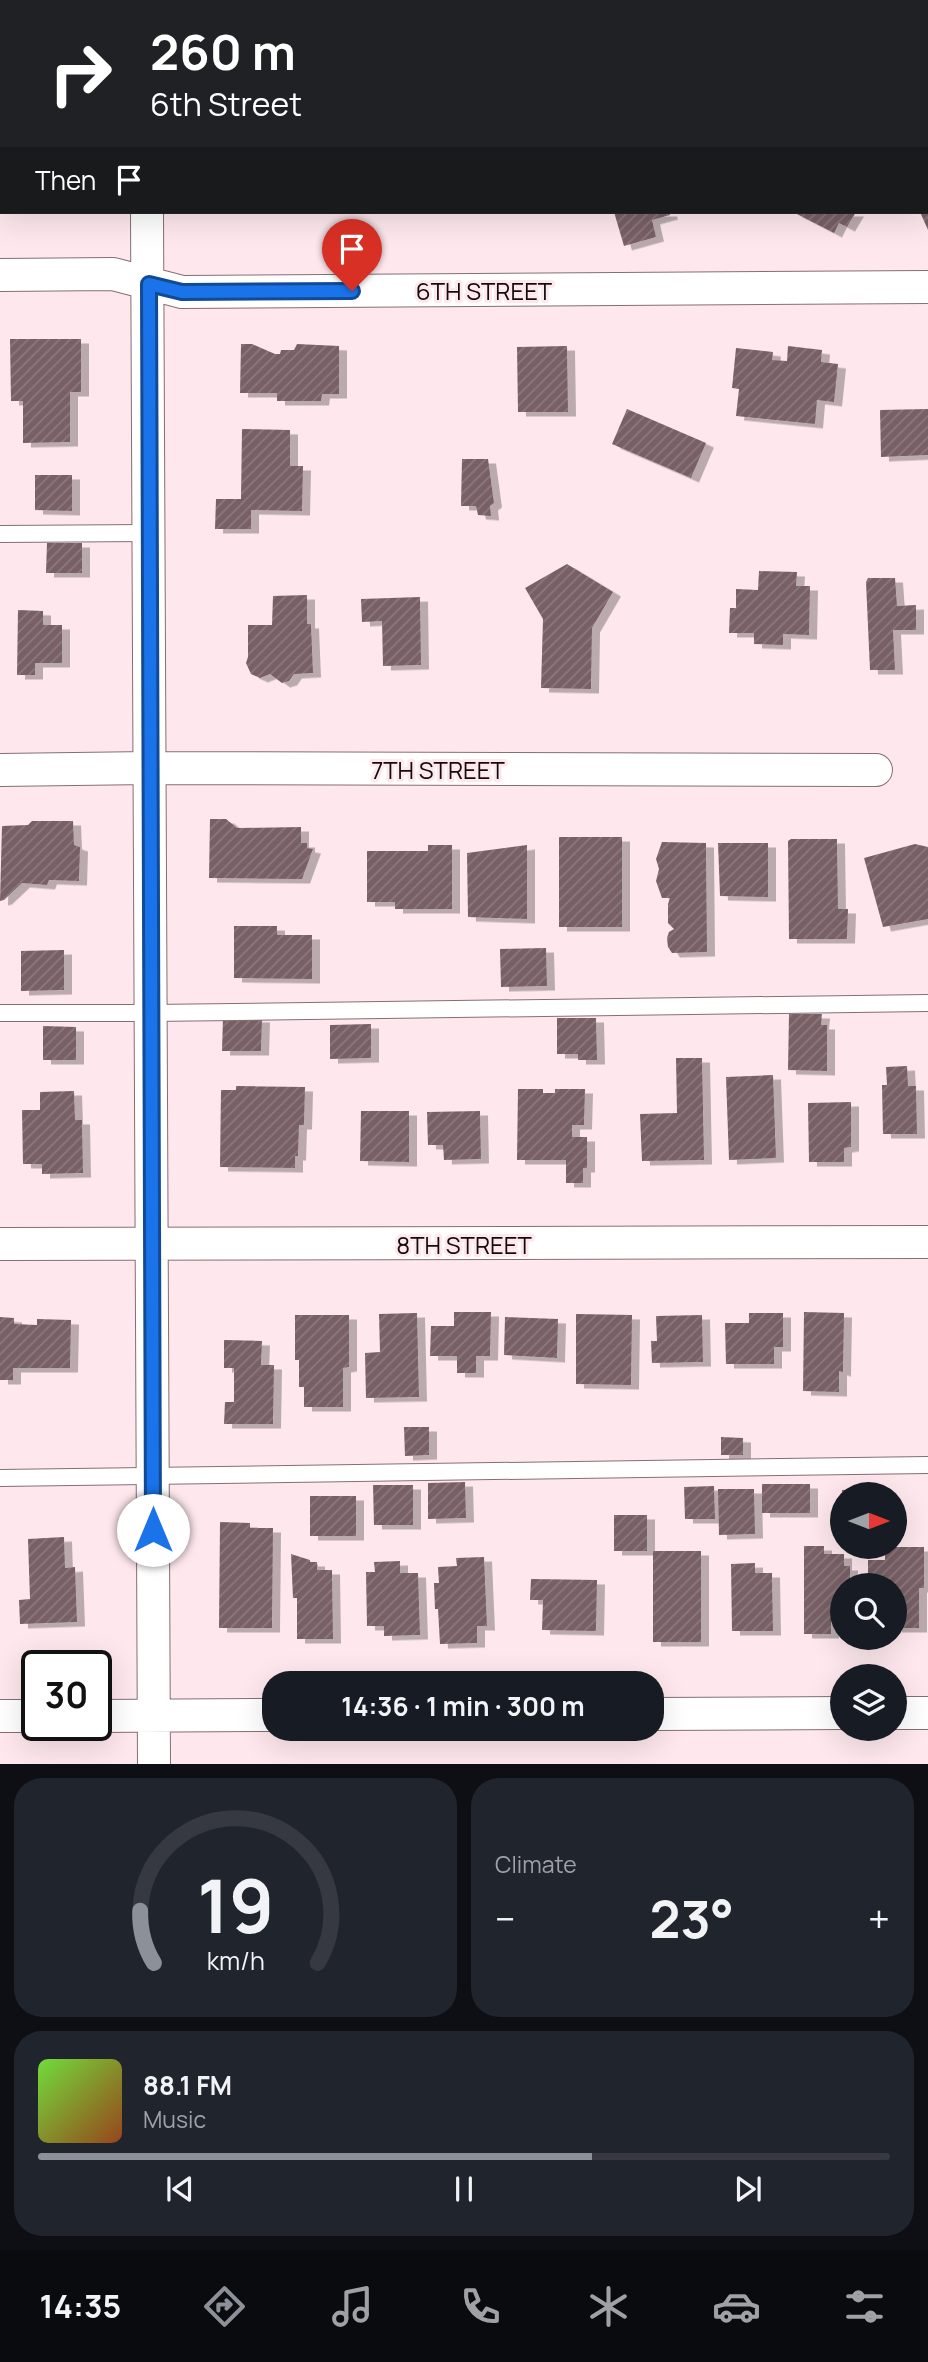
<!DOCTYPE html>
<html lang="en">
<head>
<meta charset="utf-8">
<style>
  :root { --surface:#171b24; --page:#20242c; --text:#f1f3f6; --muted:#9ea1a6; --line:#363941; --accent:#8c9099 }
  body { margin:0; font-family:Manrope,sans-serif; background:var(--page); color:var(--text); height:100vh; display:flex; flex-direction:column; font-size:26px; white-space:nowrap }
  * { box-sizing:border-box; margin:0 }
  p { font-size:23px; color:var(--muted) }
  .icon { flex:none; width:38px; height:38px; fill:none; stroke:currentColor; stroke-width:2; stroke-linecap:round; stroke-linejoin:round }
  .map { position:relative; height:1764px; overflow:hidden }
  .details { display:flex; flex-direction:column; gap:14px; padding:14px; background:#0d0f14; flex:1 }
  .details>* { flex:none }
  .hud { position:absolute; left:0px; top:0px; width:929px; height:214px; box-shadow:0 7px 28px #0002; background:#202124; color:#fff; overflow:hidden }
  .needle { width:46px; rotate:90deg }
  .tools { position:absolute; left:830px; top:1482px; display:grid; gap:14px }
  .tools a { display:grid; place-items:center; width:77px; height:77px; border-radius:50%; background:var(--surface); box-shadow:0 7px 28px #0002; font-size:35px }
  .speed { position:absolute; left:21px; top:1650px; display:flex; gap:14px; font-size:35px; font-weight:700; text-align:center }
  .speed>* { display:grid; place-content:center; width:91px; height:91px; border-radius:50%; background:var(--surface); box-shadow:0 7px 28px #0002; line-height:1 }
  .speed .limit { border:4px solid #111; border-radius:10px; background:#fff; color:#111 }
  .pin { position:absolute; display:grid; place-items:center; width:60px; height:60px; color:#fff; margin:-72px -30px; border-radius:50% 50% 50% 0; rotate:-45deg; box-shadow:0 0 7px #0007 }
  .pin .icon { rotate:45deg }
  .me { position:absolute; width:77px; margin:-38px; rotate:0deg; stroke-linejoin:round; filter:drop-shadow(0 0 5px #0008) }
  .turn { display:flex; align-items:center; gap:24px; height:147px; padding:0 35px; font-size:32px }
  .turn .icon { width:91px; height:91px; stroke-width:2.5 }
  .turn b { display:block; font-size:49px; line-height:60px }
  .then { display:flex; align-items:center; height:66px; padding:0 35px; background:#0003; gap:14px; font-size:26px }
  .big { font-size:52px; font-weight:700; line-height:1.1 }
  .details .widget { flex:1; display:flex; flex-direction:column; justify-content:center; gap:10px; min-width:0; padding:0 24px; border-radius:28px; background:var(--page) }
  .details .dial { align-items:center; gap:0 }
  .dial svg { height:182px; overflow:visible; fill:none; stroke:var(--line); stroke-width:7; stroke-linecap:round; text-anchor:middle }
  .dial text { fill:var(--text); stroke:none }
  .song { display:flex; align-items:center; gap:21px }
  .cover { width:84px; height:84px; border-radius:10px; background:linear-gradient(135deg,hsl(100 70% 55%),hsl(20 70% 35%)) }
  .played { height:7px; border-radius:4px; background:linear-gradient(90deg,var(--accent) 65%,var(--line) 65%) }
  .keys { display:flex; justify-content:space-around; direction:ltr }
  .heat { display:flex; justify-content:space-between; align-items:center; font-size:38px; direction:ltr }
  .details .tiles { flex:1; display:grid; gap:14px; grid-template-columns:1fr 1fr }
  .widget:last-child { grid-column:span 2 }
  .trip { position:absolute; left:262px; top:1671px; width:402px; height:70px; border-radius:28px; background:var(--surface); box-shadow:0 7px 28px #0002; font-weight:700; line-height:70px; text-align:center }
  .dock { display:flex; height:112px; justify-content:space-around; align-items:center; background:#090b0e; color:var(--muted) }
  .dock .icon { width:49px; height:49px }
  .dock .active { color:var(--accent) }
  .dock b { font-size:32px; color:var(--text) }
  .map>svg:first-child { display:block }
</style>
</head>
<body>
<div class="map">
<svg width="928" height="1764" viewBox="0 0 928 1764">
  <defs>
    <pattern id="park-crowns" width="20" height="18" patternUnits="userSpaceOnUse" patternTransform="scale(1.75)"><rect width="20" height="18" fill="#e2bec6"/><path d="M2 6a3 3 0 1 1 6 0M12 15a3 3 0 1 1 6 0" fill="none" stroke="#c1a2a9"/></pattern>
    <pattern id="building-hatch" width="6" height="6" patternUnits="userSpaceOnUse" patternTransform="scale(1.75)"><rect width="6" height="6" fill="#786065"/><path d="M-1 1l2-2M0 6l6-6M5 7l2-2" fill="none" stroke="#8b7a7d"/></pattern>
    <filter id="shadow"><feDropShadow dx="8" dy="4.5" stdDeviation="0" flood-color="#0004"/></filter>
  </defs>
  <rect width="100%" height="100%" fill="#fee8ed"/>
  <!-- park -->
  <path fill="url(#park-crowns)" d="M592,0H854V2H592Z"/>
  <!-- building -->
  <path fill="url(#building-hatch)" filter="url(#shadow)" d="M614,212H669L670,215L652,220L656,237L624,246Z
    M793,212H856L847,227L839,223L834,233Z
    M920,212H928V230Z
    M10,339H81V392H70V442L23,443V401H11Z
    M241,344H252L275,354H280L281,350H294L297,344L339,346V394H322L321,401H277V393H240Z
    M567,346L568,412H518L517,347Z
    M788,346L822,350L821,362L838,364L834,402L817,400L815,424L736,416L739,389L732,388L736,348L773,352L772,360L787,361Z
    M627,409L706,443L691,478L612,444Z
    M928,409V455L881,457L880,410Z
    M242,429L290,430V466H303L302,511L251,510V529H215L216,499H241Z
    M462,459H488L494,503L490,506L491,516L478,515L476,506H461Z
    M35,475H72V511L35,510Z
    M47,543H82V573H46Z
    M567,564L613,592L592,628L591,689L541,688L543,619L525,588Z
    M759,571L797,572L796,586H810L809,635L783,634V645L754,644V633H729L730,608H736V589L758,590Z
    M868,578H895L897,606L916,605V630H893L895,670H870L866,582Z
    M307,595V624H311L313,673L294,674L289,681L282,683L270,674L260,678L251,674L246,663L248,657V625H272L273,596Z
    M420,597L421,665L383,666L382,621L362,622L361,599Z
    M18,610L43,611V625H62V663H35V675H17Z
    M210,819H226L237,828L301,827V843H307V848L313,849L302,879L209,878Z
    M32,821H73L74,845L80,847L79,881L49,880L47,885L22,883L4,900L0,901L2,826L28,825Z
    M559,837H622V927H559Z
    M791,839H837L838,909H848L847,939H789L788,841Z
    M662,842L706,843L707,952L672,953L668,947L667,938L669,932L674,929L668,923V904L670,898H662L656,881L659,869L656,859Z
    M718,843H768V897L720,896Z
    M915,844L928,847V919L883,927L864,858Z
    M428,845H452V909H395V902H367V851H428Z
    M527,845V919L468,917L467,853Z
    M234,926H277V935H312V979L234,978Z
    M546,948L547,986L501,987L500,949Z
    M64,950V990L21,991V951Z
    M789,1014H822L821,1025H827V1071L788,1070Z
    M223,1017L262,1018L261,1051H222Z
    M557,1018H596L597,1060H578V1054H557Z
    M371,1024V1058L330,1059V1025Z
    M43,1026L76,1027V1060H43Z
    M676,1058H702L704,1160L642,1161L640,1114L677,1113Z
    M907,1066L908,1086H916L917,1134H883L882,1085H887L886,1067Z
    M773,1075L776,1158L729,1160L726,1077Z
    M236,1086L305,1087L304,1125H299L298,1156H295V1168L220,1167L221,1090H236Z
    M518,1089H543V1093H555V1089H585L584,1125H572V1137H587V1168H583V1183H566V1160H517Z
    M74,1091L75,1120H82L83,1173L42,1174V1164H23L22,1110H40V1092Z
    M851,1102V1147L844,1148V1162H809L808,1103Z
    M361,1111H409V1162L360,1161Z
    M480,1111L481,1159L444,1160L443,1145H428L427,1112Z
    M454,1312H491L490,1356H476V1373H457V1356H430L431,1326H454Z
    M804,1312L844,1313L843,1372L839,1371V1392L803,1391Z
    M417,1313L419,1397L366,1398L365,1353L380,1352L379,1314Z
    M749,1313H783V1347H774V1364H726L725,1323H749Z
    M576,1314L632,1315L631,1385L576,1384Z
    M295,1315H349V1367L343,1368V1407H304V1387H299V1360H295Z
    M702,1315L703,1362L652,1363L651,1341H657L656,1316Z
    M0,1317L14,1318V1324L37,1325V1319L71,1320L70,1368H13V1380H0Z
    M505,1317L558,1319L557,1358L504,1355Z
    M224,1340L262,1341L261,1365H274L273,1424H224L225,1402H234V1368H224Z
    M404,1427H429V1455L405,1456Z
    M721,1437L743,1438V1455H721Z
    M465,1482L466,1518L428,1519V1483Z
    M762,1484H810V1513H762Z
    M373,1485H413V1525H374Z
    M714,1486L715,1519H685L684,1487Z
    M718,1489H754L755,1534L719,1535Z
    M863,1489V1494H842V1490Z
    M310,1496H356V1536H310Z
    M614,1515H647V1551H614Z
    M220,1522L250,1523V1528H273L272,1628H219Z
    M64,1537L65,1568L75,1567L77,1622L20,1624L19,1600L30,1599L28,1539Z
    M804,1546H824V1554H844V1566H850V1586H842V1622H831V1634H804Z
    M885,1547H924V1588H919V1628H894V1586H868V1560H885Z
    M653,1551H701V1642H653Z
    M291,1554L310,1560V1562H317V1570H332L333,1639H297V1598H293Z
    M484,1557L487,1626H477V1643L440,1644L438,1609H435L434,1583H439L438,1567L457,1566L456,1558Z
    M400,1561V1573H418L420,1635L384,1636V1626H367L366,1572H375L374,1562Z
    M755,1563V1573H772L773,1631H732L731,1564Z
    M531,1579L597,1580L596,1631L542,1630L543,1600H530Z"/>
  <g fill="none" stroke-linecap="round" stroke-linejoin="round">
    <!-- service casing -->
    <g stroke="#866e73" stroke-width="18">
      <path id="service" d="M0,534L148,533
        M0,1013H150L928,1003
        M0,1478L928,1465"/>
    </g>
    <!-- minor casing -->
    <g stroke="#866e73" stroke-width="34">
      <path id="minor" d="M146,2L147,0
        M147,212L154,1764
        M0,275L113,274L182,292L928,287
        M0,770L149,768L876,770
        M0,1244L928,1242
        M894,1713H928
        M653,1714L842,1713
        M0,1716H37
        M96,1716L275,1715"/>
    </g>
    <!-- service -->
    <use href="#service" stroke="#fff" stroke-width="16"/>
    <!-- minor -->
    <use href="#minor" stroke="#fff" stroke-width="32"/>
  </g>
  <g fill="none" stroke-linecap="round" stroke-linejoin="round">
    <!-- route casing -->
    <g stroke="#114b97" stroke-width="18">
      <path id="route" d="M153,1530L149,284L182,292L352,291"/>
    </g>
    <!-- route -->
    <use href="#route" stroke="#1a73e8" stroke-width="12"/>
  </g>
  <g text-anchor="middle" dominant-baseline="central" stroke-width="6" stroke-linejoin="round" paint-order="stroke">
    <!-- street labels -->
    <g font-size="24" fill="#130a0c" stroke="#fee8ed">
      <text x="484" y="290">6TH STREET</text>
      <text x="438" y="769">7TH STREET</text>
      <text x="464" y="1244">8TH STREET</text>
    </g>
  </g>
</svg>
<div class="tools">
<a><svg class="needle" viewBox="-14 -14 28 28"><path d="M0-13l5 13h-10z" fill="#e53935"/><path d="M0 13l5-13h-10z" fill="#9ea1a6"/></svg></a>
<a><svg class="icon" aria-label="search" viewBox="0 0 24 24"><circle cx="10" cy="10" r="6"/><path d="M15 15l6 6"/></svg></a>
<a><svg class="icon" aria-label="layers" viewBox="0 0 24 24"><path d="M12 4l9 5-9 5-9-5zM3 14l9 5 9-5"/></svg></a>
</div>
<div class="speed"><div class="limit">30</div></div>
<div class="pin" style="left:352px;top:291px;background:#d93025"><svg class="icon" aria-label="arrive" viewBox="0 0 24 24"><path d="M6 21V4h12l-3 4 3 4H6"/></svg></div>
<svg class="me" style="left:153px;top:1530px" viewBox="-20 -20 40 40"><circle r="19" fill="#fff"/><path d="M0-13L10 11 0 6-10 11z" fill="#1a73e8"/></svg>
<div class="trip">14:36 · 1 min · 300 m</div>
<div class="hud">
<div class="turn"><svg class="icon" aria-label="right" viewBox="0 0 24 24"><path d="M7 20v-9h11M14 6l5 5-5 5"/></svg><div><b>260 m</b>6th Street</div></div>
<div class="then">Then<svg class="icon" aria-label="arrive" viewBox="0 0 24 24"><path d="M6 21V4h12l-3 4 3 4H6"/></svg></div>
</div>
</div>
<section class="details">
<div class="tiles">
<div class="widget dial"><svg viewBox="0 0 100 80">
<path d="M14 69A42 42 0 1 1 86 69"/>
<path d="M14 69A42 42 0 0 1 8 46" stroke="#8c9099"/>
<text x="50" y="56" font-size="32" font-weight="700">19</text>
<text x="50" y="72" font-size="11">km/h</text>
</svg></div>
<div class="widget"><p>Climate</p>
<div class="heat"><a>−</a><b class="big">23°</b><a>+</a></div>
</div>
<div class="widget">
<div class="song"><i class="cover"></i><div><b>88.1 FM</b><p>Music</p></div></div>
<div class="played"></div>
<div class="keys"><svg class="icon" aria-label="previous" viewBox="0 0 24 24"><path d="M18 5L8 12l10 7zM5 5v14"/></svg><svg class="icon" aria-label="pause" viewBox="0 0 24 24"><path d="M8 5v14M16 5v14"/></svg><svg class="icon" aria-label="next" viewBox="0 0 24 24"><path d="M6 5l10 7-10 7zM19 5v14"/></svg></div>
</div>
</div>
</section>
<nav class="dock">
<b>14:35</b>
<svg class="icon active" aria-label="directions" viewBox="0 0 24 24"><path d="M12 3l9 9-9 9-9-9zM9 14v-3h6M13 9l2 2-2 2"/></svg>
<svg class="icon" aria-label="music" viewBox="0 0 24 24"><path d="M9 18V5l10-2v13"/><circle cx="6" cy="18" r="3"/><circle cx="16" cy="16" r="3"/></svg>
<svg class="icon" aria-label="phone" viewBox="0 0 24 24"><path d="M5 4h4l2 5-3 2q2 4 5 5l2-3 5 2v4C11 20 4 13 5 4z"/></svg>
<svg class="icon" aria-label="climate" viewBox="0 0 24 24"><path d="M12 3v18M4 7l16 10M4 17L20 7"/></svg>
<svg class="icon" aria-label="car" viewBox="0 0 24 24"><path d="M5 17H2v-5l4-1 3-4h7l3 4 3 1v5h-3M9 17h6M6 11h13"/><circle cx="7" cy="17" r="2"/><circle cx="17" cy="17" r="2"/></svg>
<svg class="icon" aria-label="filters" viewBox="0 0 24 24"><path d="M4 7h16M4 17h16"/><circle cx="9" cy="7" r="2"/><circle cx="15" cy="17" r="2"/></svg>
</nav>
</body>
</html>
